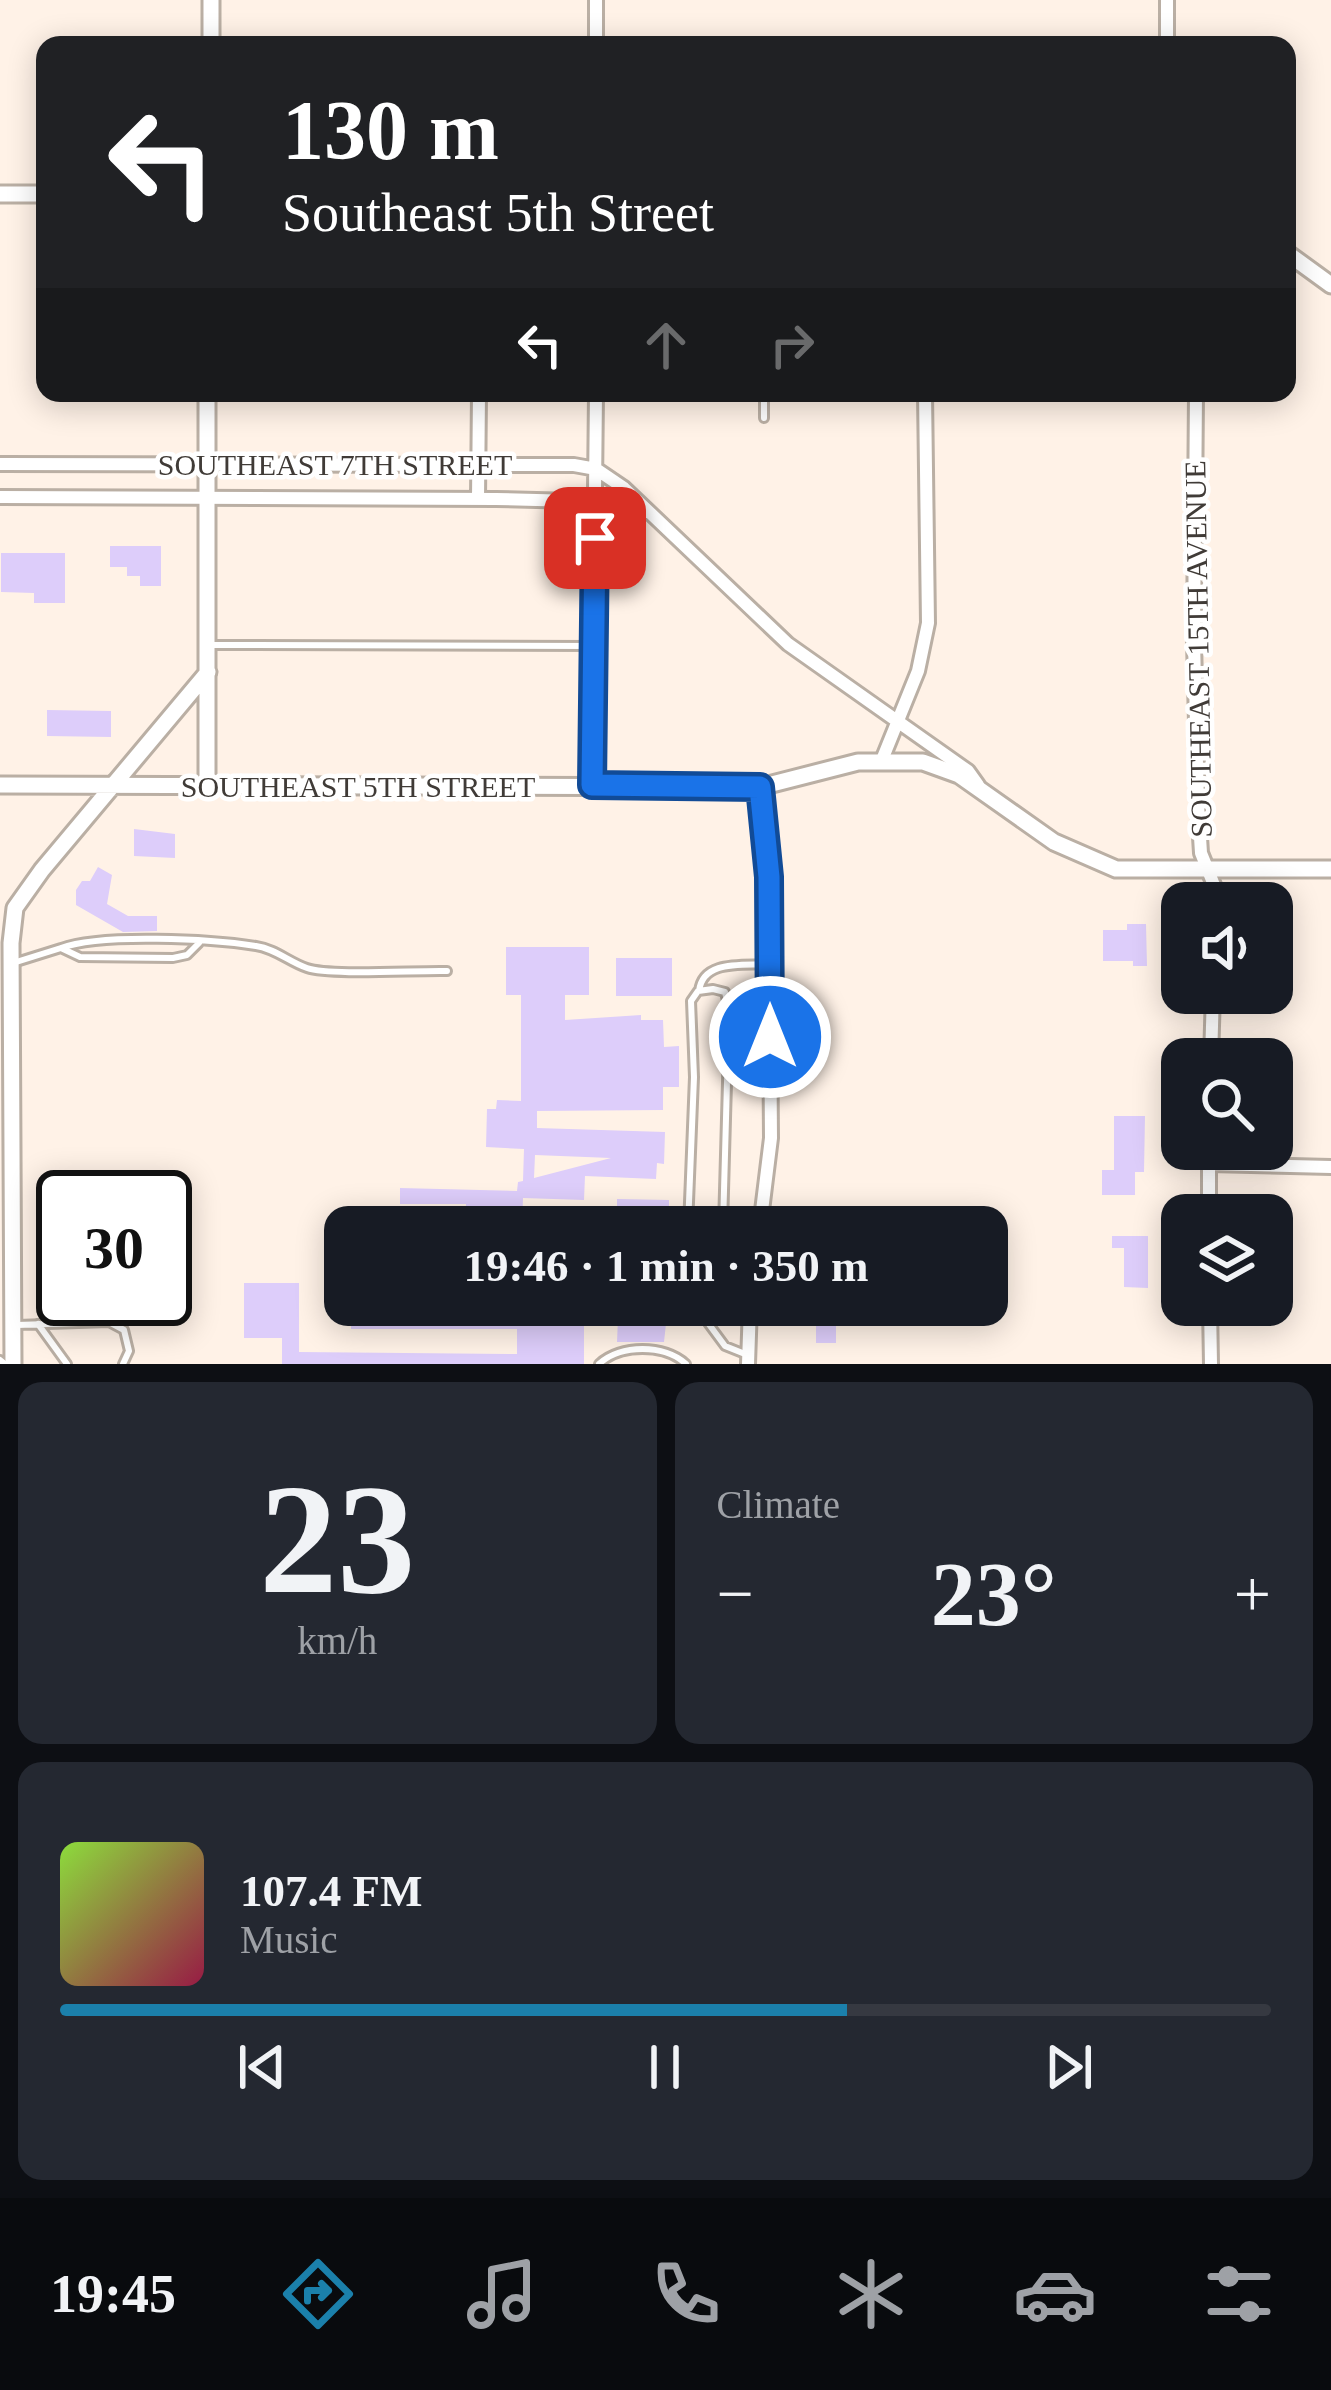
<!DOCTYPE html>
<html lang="en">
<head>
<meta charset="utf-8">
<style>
  :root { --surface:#171b24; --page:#242831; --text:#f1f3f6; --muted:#9ea1a6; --line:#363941; --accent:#1b80ab }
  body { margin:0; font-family:Georgia,serif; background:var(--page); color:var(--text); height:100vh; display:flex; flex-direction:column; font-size:45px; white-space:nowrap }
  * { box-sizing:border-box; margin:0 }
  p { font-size:39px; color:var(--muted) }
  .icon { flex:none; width:66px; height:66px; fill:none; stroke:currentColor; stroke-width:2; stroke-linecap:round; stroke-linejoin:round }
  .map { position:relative; height:1364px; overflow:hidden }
  .sheet { display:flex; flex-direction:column; gap:18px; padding:18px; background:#0d0f14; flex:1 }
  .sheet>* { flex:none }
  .banner { position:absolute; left:36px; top:36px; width:1260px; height:366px; border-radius:24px; box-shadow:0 6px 30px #0003; background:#202124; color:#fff; overflow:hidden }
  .buttons { position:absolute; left:1161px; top:882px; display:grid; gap:24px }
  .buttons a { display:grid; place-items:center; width:132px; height:132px; border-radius:24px; background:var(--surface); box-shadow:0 6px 30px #0003; font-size:60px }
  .speed { position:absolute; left:36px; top:1170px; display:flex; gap:24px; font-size:60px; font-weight:700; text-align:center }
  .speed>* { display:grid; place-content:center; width:156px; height:156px; border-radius:50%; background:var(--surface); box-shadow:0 6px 30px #0003; line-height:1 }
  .speed .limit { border:6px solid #111; border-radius:18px; background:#fff; color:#111 }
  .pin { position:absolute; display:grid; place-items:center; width:102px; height:102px; color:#fff; margin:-51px; border-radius:24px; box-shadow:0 6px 18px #0006 }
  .me { position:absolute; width:132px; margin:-66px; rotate:0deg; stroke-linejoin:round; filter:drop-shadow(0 0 9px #0008) }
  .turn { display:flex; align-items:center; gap:42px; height:252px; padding:0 48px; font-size:54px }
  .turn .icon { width:156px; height:156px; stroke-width:2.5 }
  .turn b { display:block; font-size:84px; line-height:102px }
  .lanes { display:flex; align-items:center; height:114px; padding:0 48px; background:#0003; justify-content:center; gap:60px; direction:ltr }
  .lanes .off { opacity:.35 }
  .big { font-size:90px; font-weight:700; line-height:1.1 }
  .sheet .tile { flex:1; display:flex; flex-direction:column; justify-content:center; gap:18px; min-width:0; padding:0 42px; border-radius:24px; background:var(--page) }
  .sheet .dial { align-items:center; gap:0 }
  .dial b { font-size:156px; line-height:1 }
  .song { display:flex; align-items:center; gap:36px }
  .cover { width:144px; height:144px; border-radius:18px; background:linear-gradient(135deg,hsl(90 70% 55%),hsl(340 70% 35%)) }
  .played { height:12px; border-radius:6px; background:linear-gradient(90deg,var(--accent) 65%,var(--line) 65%) }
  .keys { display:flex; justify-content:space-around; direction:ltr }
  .heat { display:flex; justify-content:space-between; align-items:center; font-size:66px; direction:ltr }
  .sheet .tiles { flex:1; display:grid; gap:18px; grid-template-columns:1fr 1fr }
  .tile:last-child { grid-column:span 2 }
  .trip { position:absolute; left:324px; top:1206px; width:684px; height:120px; border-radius:24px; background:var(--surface); box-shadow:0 6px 30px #0003; font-weight:700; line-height:120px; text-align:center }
  .dock { display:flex; height:192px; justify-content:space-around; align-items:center; background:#090b0e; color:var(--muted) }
  .dock .icon { width:84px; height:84px }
  .dock .active { color:var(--accent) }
  .dock b { font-size:54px; color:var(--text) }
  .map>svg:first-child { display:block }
</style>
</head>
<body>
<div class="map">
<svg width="1331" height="1364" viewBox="0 0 1331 1364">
  <rect width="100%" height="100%" fill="#fff2e7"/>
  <!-- building -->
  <path fill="#ddcdfa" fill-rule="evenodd" d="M110,546H161V586H140V576H127V567H110Z
    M1,553H65V603H34V593L1,592Z
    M47,710L111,711V737L47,736Z
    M134,829L175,834V858L134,856Z
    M98,867L112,875L107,904L128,916H157V931L123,932L76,905V890L82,881H90Z
    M1127,924H1146L1147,966H1133V961H1103V930H1127Z
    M506,947H589V995H565V1020L641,1015V1020H663L664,1047L679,1046V1087H663V1110L537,1111V1128L665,1132L664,1164L657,1163L656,1179L585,1176L584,1200L523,1198L522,1227H465L466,1204H400V1188L517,1191L518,1182L523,1181L524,1149L486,1147L487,1109H496L497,1100L521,1101V995H506ZM535,1155L611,1158L534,1178Z
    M616,958H672V996H616Z
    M1114,1116H1145L1144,1172H1135V1195H1102V1170H1114Z
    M617,1199L669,1200V1227H617Z
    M1112,1236H1148V1288L1124,1287V1248H1112Z
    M244,1283H299V1352L517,1354V1329H351V1308L584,1305V1364H282V1338H244Z
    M612,1305H668L664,1342H617L618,1318H612Z
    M816,1305H836V1343H816Z"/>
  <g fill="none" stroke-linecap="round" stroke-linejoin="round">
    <!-- service casing -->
    <g stroke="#baafa4" stroke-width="12">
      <path id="service" d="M764,393V418
        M211,645L594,646
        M199,943L187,955L173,958L80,957L61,948C101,933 212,939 256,946C276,949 289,962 307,968C330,976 418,970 447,971
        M13,963L61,948
        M699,991C703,959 743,966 770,964
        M688,1227L694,1077L691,1001L698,991L713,989L725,992L729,1010L723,1227
        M710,1305L708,1323L725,1346L745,1354
        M38,1324L67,1364
        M17,1325L109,1322L124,1330L129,1351L123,1364
        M0,1360L5,1364
        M599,1364C620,1344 665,1344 686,1364"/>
    </g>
    <!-- minor casing -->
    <g stroke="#baafa4" stroke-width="18">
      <path id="minor" d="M596,0V45
        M1167,45V0
        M1196,393L1194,641L1198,805L1201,853L1216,890L1215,903
        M0,464L574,465L596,469L624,488L788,644L968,771L978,785
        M0,497L496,499L613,502L647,512
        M478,499L479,393
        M882,760L918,671L928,623L925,393
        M592,785L596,393
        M760,787L769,877L771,1138L760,1227
        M1211,1059L1213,993
        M1209,1149V1215
        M1209,1164L1331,1167
        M1210,1305L1211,1364
        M748,1364L750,1305"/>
    </g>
    <!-- tertiary casing -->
    <g stroke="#baafa4" stroke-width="21">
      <path id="tertiary" d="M211,45V0
        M0,194H45
        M1287,253L1331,285
        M0,785L760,787L858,762H923L959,775L1054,842L1116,869H1331
        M207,786V393
        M13,1364L11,943L15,908L42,870L208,672"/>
    </g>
    <!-- service -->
    <use href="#service" stroke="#fff" stroke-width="6"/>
    <!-- minor -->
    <use href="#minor" stroke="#fff" stroke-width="12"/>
    <!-- tertiary -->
    <use href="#tertiary" stroke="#fff" stroke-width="15"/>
  </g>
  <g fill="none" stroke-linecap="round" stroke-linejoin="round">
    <!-- route casing -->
    <g stroke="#114b97" stroke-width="30">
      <path id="route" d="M595,538L592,785L760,787L769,877L770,1037"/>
    </g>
    <!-- route -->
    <use href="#route" stroke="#1a73e8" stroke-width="21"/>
  </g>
  <g text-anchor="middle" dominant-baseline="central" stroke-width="9" stroke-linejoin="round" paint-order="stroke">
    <!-- street labels -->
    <g font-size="30" fill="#403b37" stroke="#fff">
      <text x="335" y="464">SOUTHEAST 7TH STREET</text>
      <text transform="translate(1198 649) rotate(-91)">SOUTHEAST 15TH AVENUE</text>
      <text x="358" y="786">SOUTHEAST 5TH STREET</text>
    </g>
  </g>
</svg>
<div class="buttons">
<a><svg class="icon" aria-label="sound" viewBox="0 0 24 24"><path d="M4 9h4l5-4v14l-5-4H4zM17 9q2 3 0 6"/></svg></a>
<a><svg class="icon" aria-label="search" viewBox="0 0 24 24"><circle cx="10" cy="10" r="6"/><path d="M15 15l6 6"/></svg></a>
<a><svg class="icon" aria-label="layers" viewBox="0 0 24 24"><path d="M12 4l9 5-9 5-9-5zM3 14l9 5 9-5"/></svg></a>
</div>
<div class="speed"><div class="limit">30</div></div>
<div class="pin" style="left:595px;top:538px;background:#d93025"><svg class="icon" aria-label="arrive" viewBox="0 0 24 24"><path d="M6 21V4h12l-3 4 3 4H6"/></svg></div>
<svg class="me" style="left:770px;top:1037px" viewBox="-20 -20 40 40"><circle r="17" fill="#1a73e8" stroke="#fff" stroke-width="3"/><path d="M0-11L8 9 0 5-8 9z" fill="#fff"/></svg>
<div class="trip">19:46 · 1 min · 350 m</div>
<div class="banner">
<div class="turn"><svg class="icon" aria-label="left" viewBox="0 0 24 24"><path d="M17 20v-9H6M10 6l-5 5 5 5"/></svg><div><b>130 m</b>Southeast 5th Street</div></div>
<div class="lanes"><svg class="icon" aria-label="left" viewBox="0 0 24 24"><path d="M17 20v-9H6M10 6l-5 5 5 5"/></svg><svg class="icon off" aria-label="ahead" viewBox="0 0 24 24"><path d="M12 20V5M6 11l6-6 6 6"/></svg><svg class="icon off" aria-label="right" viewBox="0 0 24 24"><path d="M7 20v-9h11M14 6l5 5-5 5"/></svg></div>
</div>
</div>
<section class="sheet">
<div class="tiles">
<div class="tile dial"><b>23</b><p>km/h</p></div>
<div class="tile"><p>Climate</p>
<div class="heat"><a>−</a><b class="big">23°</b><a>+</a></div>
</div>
<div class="tile">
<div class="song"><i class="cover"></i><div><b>107.4 FM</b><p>Music</p></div></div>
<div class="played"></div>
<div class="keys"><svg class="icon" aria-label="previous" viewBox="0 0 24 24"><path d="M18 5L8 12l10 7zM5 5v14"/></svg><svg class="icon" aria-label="pause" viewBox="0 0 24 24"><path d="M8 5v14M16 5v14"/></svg><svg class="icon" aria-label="next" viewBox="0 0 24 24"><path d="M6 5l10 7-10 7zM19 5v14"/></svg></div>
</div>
</div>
</section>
<nav class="dock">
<b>19:45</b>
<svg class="icon active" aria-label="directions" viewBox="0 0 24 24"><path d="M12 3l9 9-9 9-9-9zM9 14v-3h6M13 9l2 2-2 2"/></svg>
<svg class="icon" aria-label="music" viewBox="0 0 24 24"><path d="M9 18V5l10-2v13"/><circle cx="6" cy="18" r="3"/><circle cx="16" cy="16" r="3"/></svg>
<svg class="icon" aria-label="phone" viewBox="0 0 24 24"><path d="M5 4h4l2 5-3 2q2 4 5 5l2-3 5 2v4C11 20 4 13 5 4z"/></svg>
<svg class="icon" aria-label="climate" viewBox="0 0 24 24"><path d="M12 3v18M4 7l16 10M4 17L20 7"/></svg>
<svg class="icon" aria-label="car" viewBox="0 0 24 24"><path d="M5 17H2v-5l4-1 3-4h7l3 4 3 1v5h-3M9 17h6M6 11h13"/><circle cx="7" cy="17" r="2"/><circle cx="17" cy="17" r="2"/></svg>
<svg class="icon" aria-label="filters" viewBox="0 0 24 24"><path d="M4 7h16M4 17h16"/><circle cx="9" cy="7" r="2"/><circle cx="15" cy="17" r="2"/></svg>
</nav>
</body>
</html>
